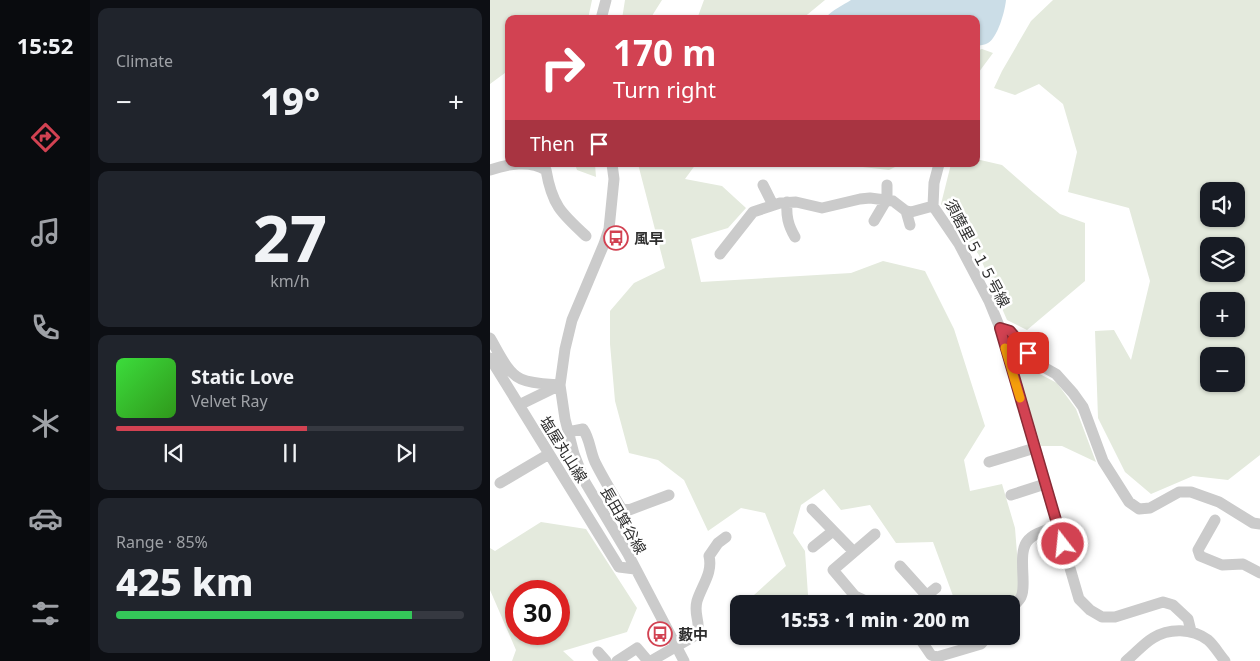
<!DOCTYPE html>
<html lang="en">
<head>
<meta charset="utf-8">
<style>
  :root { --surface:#171b24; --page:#20242c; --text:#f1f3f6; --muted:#9ea1a6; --line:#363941; --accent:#d24252 }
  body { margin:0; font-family:"Noto Sans","Noto Sans JP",sans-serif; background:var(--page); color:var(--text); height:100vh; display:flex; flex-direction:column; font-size:19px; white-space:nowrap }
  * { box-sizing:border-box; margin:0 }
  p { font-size:16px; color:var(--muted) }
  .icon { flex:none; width:28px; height:28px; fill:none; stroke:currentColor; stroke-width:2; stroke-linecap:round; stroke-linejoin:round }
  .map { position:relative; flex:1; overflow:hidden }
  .details { display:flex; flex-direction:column; gap:8px; padding:8px; background:#0d0f14; width:400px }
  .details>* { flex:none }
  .hud { position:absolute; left:15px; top:15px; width:475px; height:152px; border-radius:10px; box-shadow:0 1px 4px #0004; background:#d24252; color:#fff; overflow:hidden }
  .buttons { position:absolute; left:710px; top:182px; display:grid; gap:10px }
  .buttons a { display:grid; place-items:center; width:45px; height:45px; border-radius:10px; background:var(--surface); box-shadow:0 1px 4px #0004; font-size:25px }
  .speed { position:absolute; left:15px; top:580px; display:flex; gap:10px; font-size:25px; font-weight:700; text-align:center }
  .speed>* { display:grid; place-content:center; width:65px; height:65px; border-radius:50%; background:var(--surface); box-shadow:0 1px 4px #0004; line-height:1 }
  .speed .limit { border:8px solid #d22; background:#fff; color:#111 }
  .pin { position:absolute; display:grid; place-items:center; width:42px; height:42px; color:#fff; margin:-21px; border-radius:10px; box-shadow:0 2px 8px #0006 }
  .me { position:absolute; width:55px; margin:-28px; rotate:344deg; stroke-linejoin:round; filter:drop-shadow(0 0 4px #0008) }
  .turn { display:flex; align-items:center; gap:18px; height:105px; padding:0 25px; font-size:22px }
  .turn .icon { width:65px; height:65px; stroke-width:2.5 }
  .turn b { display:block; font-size:35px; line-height:42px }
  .then { display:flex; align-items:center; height:48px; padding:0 25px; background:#0003; gap:10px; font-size:19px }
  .big { font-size:38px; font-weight:800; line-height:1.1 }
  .details .widget { flex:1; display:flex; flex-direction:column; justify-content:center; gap:8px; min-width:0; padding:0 18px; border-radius:10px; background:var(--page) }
  .details .dial { align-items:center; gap:0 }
  .dial b { font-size:65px; line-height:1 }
  .song { display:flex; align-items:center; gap:15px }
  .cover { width:60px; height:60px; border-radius:8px; background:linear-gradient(135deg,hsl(120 70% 55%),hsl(110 70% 35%)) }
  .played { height:5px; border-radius:2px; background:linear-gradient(90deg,var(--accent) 55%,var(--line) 55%) }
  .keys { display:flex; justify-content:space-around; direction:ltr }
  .heat { display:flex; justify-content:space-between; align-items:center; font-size:28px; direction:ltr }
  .charge { height:8px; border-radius:4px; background:linear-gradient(90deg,#34c759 85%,var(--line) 0) }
  .trip { position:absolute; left:240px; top:595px; width:290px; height:50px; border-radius:10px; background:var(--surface); box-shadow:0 1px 4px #0004; font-weight:800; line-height:50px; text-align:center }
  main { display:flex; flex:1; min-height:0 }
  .dock { display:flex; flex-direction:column; width:90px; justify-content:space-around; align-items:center; background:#090b0e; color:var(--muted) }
  .dock .icon { width:35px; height:35px }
  .dock .selected { color:var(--accent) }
  .dock b { font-size:22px; color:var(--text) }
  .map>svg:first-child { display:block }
</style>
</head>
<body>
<main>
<nav class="dock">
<b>15:52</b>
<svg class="icon selected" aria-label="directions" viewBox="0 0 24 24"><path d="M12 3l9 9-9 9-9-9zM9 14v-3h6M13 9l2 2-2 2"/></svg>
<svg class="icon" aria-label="music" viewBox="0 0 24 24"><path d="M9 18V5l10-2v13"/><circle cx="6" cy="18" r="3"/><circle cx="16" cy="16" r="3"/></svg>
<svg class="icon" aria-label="phone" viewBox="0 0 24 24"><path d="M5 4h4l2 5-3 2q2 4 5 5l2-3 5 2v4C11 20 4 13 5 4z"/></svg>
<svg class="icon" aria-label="climate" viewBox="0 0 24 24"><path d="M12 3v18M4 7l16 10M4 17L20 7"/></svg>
<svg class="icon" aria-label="car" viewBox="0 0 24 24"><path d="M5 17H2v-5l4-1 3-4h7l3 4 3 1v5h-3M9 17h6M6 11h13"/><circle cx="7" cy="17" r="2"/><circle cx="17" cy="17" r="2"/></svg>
<svg class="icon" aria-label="filters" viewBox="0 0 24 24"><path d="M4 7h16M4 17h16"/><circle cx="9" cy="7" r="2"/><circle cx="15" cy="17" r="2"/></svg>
</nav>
<section class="details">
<div class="widget"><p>Climate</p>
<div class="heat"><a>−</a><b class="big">19°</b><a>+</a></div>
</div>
<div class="widget dial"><b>27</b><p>km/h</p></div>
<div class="widget">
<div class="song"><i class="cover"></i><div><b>Static Love</b><p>Velvet Ray</p></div></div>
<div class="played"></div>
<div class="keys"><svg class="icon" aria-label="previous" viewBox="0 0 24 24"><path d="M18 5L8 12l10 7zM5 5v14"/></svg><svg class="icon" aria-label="pause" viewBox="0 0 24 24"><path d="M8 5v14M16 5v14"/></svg><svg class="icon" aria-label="next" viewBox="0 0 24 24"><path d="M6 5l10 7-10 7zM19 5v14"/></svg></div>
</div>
<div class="widget"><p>Range · 85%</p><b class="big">425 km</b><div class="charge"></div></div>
</section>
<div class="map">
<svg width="770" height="661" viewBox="0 0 770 661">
  <rect width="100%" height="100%" fill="#fff"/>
  <!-- green -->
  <path fill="#e4eadd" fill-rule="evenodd" d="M0,0H102L98,19H19V70L0,84Z
    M135,0H172L160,19H132Z
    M214,0H335L312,19H207Z
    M563,0H770V455L738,480L703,476L661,494L635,472L608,418L605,331L624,330L641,360L660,281L639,208L578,192L587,152L573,104L549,84L525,95L504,88L512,71L541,21ZM719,191H746V219H719ZM719,246H746V274H719ZM719,301H746V329H719ZM719,356H746V384H719Z
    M492,49L503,53L486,76V51Z
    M486,159L512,165L544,193L570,214L595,223V281L537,330L517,320L489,255L451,204L461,164H486Z
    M85,164H105L106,177L87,170Z
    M148,164H206L195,179L232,186L256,208L238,228L201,239L211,282L361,273L393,261L435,271L464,329L495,426L474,460L480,491L512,484L525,528L530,592L518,604H466L443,542L406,543L380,505L351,510L334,489L311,505L303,533L315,551L318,595L288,604H254L296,566L275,513L251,508L218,531L194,480L168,460L139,453L125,401L120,344V311L144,283L175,268Z
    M364,164H411L399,170L364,166Z
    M520,347L544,371L567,383L586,409L606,462L572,446H551Z
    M51,522L96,529L147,608L137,632L73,651L84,661H22L26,650L0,590V548L5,551ZM26,591H69V634H26Z"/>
  <!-- water -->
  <path fill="#cbdde7" d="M361,0H516C515,11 508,37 498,43C495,45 490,45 486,46V19H336V17C343,10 353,5 361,0Z"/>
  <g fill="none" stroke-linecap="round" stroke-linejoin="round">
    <!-- minor -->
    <path stroke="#cbcbcb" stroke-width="11" d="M111,19L116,0
      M122,164L124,179L119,229L114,244L82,320L75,349L70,385L75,419L84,454L95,482L138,554L194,661
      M449,164L444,183L443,206L469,244L499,301L510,328L589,599L600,610L612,617H625L673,602L683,605L698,619L701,631
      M0,170C17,164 40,160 56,170C62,205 71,213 96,236
      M273,185L283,205
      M297,202C296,216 298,225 305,237
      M416,211L420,225
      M384,221L397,199V185
      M230,254L263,212L290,203L306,202L332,208L370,199L380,198L403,201L416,211L421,212L443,206
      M510,328L520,331L548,364L566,374L583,393L593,407L613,461L639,502L649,509L660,508L689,492H701L729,502L763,523L770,524
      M0,338C8,351 17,373 31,379C42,384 58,384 70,385
      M0,358L129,567L145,569
      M29,405L70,385
      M78,432L93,429C100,439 100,451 105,462C113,478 122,493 131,508L139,510L179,495
      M499,462L545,448
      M10,483L59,454
      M521,495L555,484
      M322,509L364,552
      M725,520L708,550L710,556L732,565L753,564L770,573
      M323,547L343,531
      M410,566L437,596
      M382,604L365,596L343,570L385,534
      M426,604L446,588
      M521,609C524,605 529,601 531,597C534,591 533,583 533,577C531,541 533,537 568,526
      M428,636L441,655L447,657L491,644L498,636
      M108,652L116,661
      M127,661L147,648L158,661
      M161,661L206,635C212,622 203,616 207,601C212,585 223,573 219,556L228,543L236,537
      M636,661C645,654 653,644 663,638C679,628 702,628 718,640C724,645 729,654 735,661"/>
  </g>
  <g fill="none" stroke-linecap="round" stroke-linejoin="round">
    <!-- route casing -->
    <g stroke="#882b35" stroke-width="12">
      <path id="route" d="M538,353L520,331L510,328L573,544"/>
    </g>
    <!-- route -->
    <use href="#route" stroke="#d24252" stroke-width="9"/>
    <!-- slow -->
    <path stroke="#f59e0b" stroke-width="9" d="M515,348L530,398"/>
  </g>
  <!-- icons -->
  <defs>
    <g id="bus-ring" transform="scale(1.25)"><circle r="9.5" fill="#fff" stroke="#d24252" stroke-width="1.5"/><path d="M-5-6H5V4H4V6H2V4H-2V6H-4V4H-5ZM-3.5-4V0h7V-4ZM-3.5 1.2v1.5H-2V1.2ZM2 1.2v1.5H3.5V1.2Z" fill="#d24252"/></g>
  </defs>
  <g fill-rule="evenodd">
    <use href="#bus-ring" x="126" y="238"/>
    <use href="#bus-ring" x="170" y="634"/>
  </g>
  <g text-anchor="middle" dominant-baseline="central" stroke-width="5" stroke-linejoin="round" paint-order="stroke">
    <!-- poi labels -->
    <g font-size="15" font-weight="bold" fill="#2e2e2e" stroke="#fff" text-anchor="start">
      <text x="144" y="238">風早</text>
      <text x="188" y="634">藪中</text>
    </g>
    <!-- street labels -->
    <g font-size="15" fill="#2e2e2e" stroke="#fff">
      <text transform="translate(488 253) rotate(62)">須磨里５１５号線</text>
      <text transform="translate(74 449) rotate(58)">塩屋丸山線</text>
      <text transform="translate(134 520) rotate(60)">長田箕谷線</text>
    </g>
  </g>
</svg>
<div class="buttons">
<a><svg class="icon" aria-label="sound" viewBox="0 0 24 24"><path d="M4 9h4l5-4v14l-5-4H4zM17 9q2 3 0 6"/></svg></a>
<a><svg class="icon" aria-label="layers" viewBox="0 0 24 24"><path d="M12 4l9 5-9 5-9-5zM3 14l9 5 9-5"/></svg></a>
<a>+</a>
<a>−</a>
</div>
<div class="speed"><div class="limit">30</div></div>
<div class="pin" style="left:538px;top:353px;background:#d93025"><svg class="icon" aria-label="arrive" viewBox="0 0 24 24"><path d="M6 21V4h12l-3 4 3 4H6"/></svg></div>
<svg class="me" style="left:573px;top:544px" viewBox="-20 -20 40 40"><circle r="17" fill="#d24252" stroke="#fff" stroke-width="3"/><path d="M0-11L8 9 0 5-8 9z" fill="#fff"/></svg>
<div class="trip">15:53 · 1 min · 200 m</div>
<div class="hud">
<div class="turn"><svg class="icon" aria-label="right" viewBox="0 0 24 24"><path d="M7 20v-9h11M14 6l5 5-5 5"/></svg><div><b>170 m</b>Turn right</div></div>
<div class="then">Then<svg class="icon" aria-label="arrive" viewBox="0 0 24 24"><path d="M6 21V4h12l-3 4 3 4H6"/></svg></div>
</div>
</div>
</main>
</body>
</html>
